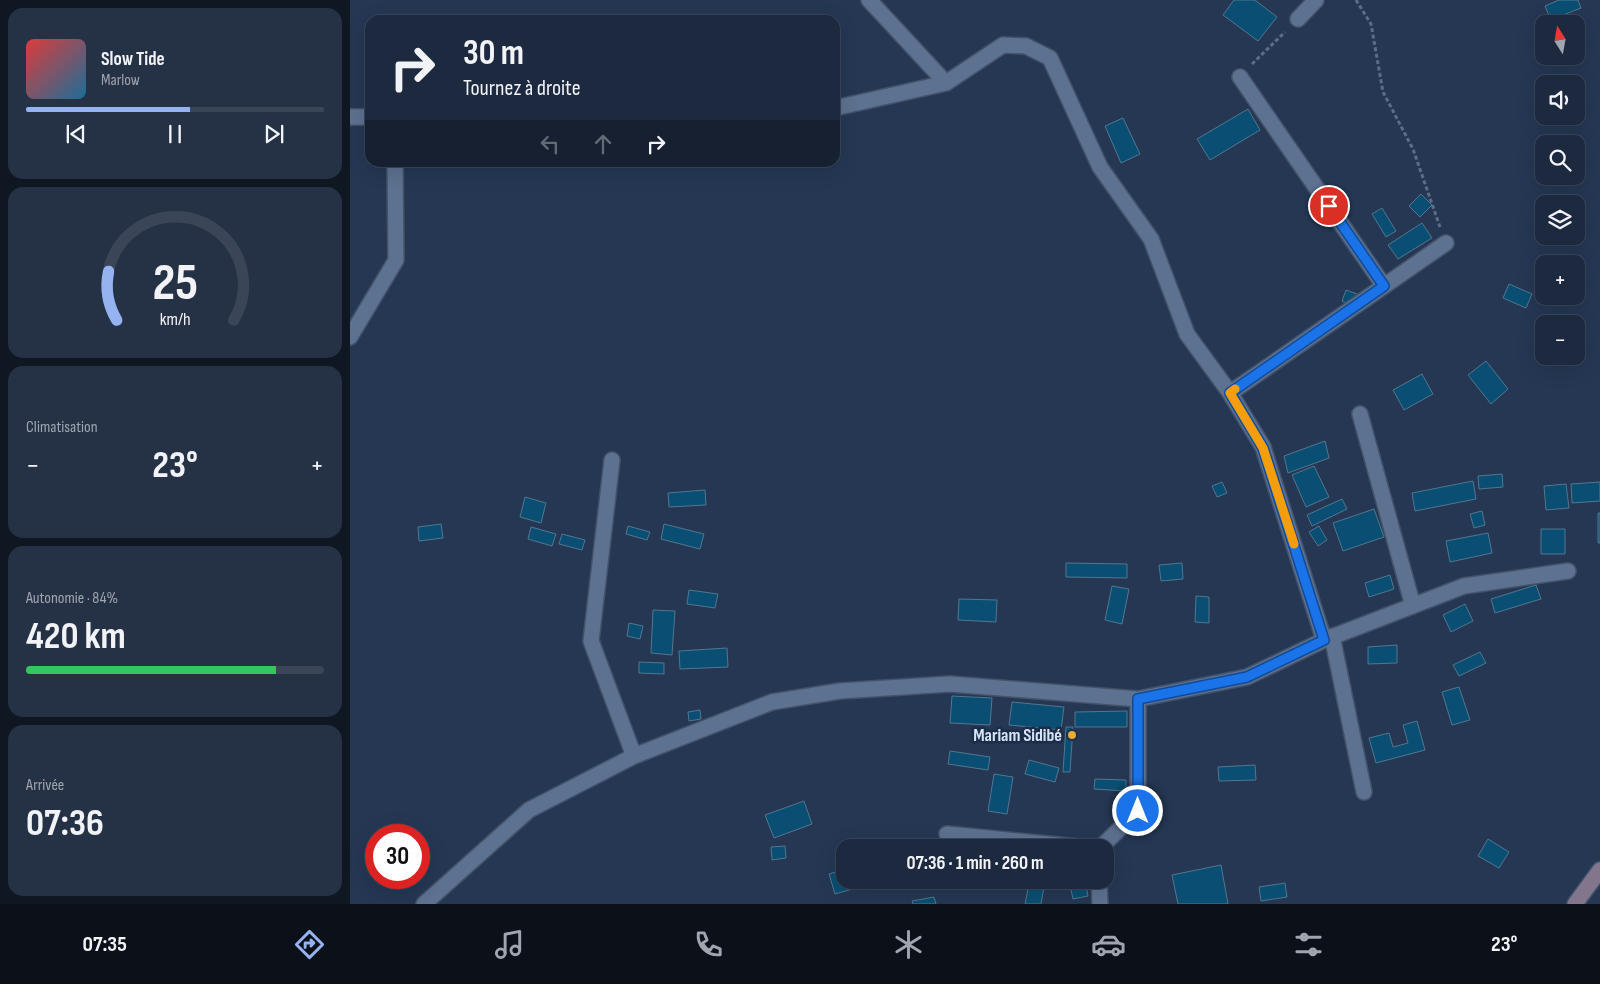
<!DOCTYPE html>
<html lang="fr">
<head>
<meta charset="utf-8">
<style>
  :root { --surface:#1c293e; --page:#253145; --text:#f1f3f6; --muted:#a0a6b0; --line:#3a4558; --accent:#95b2f1 }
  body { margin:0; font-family:"Sofia Sans Condensed",sans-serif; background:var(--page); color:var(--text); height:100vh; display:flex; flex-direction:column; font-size:19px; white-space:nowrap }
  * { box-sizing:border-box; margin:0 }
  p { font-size:16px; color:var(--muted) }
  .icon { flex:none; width:28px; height:28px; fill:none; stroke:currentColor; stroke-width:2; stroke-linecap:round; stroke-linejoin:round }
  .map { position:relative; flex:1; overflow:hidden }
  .sheet { display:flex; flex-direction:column; gap:8px; padding:8px; background:#0f1722; width:350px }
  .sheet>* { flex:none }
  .top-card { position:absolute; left:15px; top:15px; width:475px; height:152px; border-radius:15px; box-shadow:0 5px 20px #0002,0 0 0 1px var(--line); background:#1c293e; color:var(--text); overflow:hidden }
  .needle { width:32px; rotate:349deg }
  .buttons { position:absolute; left:1185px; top:15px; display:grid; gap:10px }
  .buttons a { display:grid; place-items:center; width:50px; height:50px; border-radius:10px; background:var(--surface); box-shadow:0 5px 20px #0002,0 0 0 1px var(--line); font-size:25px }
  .speed { position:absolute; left:15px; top:824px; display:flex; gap:10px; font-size:25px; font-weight:700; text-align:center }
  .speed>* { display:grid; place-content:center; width:65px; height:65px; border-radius:50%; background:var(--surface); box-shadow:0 5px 20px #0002,0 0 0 1px var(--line); line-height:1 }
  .speed .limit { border:8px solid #d22; background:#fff; color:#111 }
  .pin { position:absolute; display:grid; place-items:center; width:42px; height:42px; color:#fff; margin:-21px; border:2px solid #fff; border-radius:50%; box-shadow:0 1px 5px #0007 }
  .me { position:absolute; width:55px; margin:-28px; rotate:0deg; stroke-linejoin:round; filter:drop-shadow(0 0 4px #0008) }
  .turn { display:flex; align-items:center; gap:18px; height:105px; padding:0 15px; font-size:22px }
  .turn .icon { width:65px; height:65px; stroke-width:2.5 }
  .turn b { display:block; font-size:35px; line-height:42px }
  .lanes { display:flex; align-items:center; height:48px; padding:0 15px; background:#0003; justify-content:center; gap:25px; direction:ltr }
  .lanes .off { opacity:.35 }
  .big { font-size:38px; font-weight:700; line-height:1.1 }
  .sheet .card { flex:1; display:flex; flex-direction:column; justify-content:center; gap:8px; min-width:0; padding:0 18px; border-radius:15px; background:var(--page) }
  .sheet .dial { align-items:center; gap:0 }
  .dial svg { height:130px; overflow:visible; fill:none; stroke:var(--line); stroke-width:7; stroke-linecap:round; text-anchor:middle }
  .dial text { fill:var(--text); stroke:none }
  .song { display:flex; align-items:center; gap:15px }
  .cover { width:60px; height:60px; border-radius:8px; background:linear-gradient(135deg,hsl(0 70% 55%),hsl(200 70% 35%)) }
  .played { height:5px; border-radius:2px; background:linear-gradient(90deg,var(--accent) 55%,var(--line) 55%) }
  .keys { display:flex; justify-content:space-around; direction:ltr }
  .heat { display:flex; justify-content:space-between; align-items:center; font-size:28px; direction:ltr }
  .charge { height:8px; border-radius:4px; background:linear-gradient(90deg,#34c759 84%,var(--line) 0) }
  .trip { position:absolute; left:486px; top:839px; width:278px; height:50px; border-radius:15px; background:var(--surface); box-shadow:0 5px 20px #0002,0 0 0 1px var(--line); font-weight:700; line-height:50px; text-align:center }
  .dock { display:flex; height:80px; justify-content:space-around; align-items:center; background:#0b1019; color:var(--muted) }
  .dock .icon { width:35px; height:35px }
  .dock .active { color:var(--accent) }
  .dock b { font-size:22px; color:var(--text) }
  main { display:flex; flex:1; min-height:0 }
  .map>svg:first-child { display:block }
</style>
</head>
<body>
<main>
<section class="sheet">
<div class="card">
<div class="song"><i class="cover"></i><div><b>Slow Tide</b><p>Marlow</p></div></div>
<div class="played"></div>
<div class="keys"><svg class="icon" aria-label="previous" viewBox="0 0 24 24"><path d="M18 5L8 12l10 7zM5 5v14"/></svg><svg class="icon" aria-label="pause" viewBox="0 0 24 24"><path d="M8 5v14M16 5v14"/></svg><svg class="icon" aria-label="next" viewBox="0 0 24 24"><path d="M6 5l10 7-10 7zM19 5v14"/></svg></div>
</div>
<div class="card dial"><svg viewBox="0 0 100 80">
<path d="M14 69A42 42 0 1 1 86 69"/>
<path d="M14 69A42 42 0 0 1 9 39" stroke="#95b2f1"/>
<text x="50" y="56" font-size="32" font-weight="700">25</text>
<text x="50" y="72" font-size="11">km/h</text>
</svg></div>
<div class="card"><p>Climatisation</p>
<div class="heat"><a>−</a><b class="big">23°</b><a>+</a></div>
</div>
<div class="card"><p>Autonomie · 84%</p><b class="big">420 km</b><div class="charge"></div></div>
<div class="card"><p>Arrivée</p><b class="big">07:36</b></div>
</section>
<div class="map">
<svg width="1250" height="904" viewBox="0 0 1250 904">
  <rect width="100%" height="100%" fill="#253753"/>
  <!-- building -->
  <path fill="#0a4f73" stroke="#53768e" d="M884,0H905L927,17L908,41L873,15Z
    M1209,0H1228L1231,8L1201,20L1195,6Z
    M898,109L910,130L860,160L847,139Z
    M773,118L790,154L771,163L755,126Z
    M1071,194L1082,205L1070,217L1059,206Z
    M1032,208L1046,231L1036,237L1022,214Z
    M1072,223L1082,238L1048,259L1038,245Z
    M1159,284L1182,294L1176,308L1153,298Z
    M996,290L1007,294L1002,306L992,301Z
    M1136,361L1158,389L1141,404L1118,375Z
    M1072,374L1083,394L1054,410L1043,390Z
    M975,441L979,458L938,473L934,456Z
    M964,466L979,497L956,507L942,475Z
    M1152,474L1153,487L1129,489L1128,476Z
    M1123,481L1126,499L1065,511L1062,493Z
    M872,482L877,493L867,497L862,486Z
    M1250,482V501L1222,503L1221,484Z
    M1216,484L1219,508L1196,510L1194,486Z
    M355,490L356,505L319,507L318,493Z
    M175,497L196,503L191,523L170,517Z
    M992,499L997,509L962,526L957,515Z
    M1024,509L1034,537L993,551L983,523Z
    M1132,511L1135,525L1124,528L1120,514Z
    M1248,513H1250V543H1248Z
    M91,524L93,538L69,541L68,527Z
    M314,524L354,534L350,549L311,539Z
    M278,526L300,532L297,540L276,534Z
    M969,526L977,540L968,546L959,532Z
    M181,527L206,534L202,546L178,539Z
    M1191,529H1215V554H1191Z
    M1138,533L1142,553L1100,562L1096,541Z
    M212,534L235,540L232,550L209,544Z
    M716,563L777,564V578L716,577Z
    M832,563L833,579L811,581L809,565Z
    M1040,575L1044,589L1019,597L1015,583Z
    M1186,585L1191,599L1145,613L1141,599Z
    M762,586L779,589L772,624L755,620Z
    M339,590L368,594L365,608L337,604Z
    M846,596L859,597V623L845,622Z
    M609,599L647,600L646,622L608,620Z
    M1115,604L1123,621L1101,632L1093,615Z
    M303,610L325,611L322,655L301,653Z
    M279,623L293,626L290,639L277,636Z
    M1047,645V663L1018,664V647Z
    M377,648L378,667L330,669L329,651Z
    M1130,652L1136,663L1109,676L1103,665Z
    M289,662L314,663V674L289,673Z
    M1109,687L1120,720L1102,725L1092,692Z
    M602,696L642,698L640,725L600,723Z
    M662,702L714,707L711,730L659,725Z
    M350,710L351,719L339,721L338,712Z
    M777,711V727H725V712Z
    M1067,721L1075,750L1026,763L1019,738L1039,733L1043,747L1058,743L1053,725Z
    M716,727H723L720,772H713Z
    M600,751L640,757L638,770L598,764Z
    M679,760L709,768L705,782L675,774Z
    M905,765L906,780L869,781L868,767Z
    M644,774L663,777L657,814L638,811Z
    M745,779L776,780V791L744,789Z
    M454,801L462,824L424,838L415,815Z
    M1138,839L1159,852L1149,868L1128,856Z
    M529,844L530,848H512V846Z
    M435,846L436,858L422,860L421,847Z
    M871,865L878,904H828L822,875Z
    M495,869V880H504L506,888L485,894L479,874Z
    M719,880H735L738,896L723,899Z
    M935,883L937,897L911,901L909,887Z
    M679,884L694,887L691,904H675Z
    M584,897L586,904H563L562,901Z"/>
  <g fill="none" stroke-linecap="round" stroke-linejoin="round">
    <!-- street casing -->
    <g stroke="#425269" stroke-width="18">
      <path id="street" d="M519,0L596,83
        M948,19L966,0
        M890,77L1034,286
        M485,108L596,83L653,45L676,46L700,58L750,167L801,239L837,334L880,393L913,447L974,640
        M0,117H20
        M0,337L46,260L45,162
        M880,393L1096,243
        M1010,414L1063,606
        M262,460L241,641L284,756
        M982,636L1014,792
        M597,834L739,848
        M750,848L788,811V699
        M749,880L750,904
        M74,904L179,810L284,756L422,702L490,691L600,684L788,699L897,677L974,640L1114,586L1218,571"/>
    </g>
    <!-- secondary casing -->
    <g stroke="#425269" stroke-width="18">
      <path id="secondary" d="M1225,904L1250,870"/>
    </g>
    <!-- path -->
    <path stroke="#5d6d86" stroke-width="3" stroke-dasharray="4 2.5" stroke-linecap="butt" d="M1006,0L1021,24L1033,92L1063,149L1090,227
      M902,64L935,32"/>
    <!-- street -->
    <use href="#street" stroke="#5d7190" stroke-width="15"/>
    <!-- secondary -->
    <use href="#secondary" stroke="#82768c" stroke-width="15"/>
  </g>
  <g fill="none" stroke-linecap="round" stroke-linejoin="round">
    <!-- route casing -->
    <g stroke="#114b97" stroke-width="12">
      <path id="route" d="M788,811V699L897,677L974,640L913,448L880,393L1034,286L979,206"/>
    </g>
    <!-- route -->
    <use href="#route" stroke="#1a73e8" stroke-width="9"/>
    <!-- slow -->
    <path stroke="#f59e0b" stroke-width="9" d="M885,389L880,393L913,448L944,544"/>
  </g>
  <!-- markers -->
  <circle fill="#e9ab37" stroke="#1b2d48" stroke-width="2" cx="722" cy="735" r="5"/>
  <g text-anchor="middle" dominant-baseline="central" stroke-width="5" stroke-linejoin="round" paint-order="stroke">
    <!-- poi labels -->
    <g font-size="18" font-weight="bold" fill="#d9e5f6" stroke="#1b2d48" text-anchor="end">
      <text x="712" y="735">Mariam Sidibé</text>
    </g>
  </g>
</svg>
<div class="buttons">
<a><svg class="needle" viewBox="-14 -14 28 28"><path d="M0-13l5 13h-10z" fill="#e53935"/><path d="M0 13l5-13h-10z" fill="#a0a6b0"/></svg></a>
<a><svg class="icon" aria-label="sound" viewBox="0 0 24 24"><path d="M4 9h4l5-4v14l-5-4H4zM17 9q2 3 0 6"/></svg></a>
<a><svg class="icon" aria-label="search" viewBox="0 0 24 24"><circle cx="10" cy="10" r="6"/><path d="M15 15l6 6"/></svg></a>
<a><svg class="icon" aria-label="layers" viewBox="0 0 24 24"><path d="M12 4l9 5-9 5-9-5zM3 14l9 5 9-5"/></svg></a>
<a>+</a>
<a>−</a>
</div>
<div class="speed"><div class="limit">30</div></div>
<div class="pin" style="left:979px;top:206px;background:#d93025"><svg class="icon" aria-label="arrive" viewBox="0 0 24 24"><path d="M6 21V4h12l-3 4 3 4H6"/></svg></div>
<svg class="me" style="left:788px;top:811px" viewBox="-20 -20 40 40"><circle r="17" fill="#1a73e8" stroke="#fff" stroke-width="3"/><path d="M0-11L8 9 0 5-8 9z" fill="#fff"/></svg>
<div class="trip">07:36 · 1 min · 260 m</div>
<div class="top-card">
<div class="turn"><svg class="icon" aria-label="right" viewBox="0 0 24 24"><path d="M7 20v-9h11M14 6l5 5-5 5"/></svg><div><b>30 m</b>Tournez à droite</div></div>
<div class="lanes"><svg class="icon off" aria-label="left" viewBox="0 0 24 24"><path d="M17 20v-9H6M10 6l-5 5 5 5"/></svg><svg class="icon off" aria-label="ahead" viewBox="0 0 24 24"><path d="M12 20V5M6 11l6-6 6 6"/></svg><svg class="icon" aria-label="right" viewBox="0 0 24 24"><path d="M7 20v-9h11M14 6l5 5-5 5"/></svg></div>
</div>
</div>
</main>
<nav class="dock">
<b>07:35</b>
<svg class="icon active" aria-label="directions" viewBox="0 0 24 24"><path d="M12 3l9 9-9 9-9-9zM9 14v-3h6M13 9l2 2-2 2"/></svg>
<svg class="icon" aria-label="music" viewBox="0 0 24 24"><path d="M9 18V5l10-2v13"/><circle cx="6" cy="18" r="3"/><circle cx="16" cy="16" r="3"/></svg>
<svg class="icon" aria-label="phone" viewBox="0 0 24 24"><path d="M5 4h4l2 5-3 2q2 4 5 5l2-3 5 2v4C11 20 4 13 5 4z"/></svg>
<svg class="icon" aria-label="climate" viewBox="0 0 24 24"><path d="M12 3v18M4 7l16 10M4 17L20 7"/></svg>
<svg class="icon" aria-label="car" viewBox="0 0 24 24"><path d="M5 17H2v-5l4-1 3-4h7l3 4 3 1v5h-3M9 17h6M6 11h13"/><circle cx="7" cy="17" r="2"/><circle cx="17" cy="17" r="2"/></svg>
<svg class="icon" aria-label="filters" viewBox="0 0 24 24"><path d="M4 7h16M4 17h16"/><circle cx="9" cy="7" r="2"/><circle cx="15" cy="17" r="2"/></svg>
<b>23°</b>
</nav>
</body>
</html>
